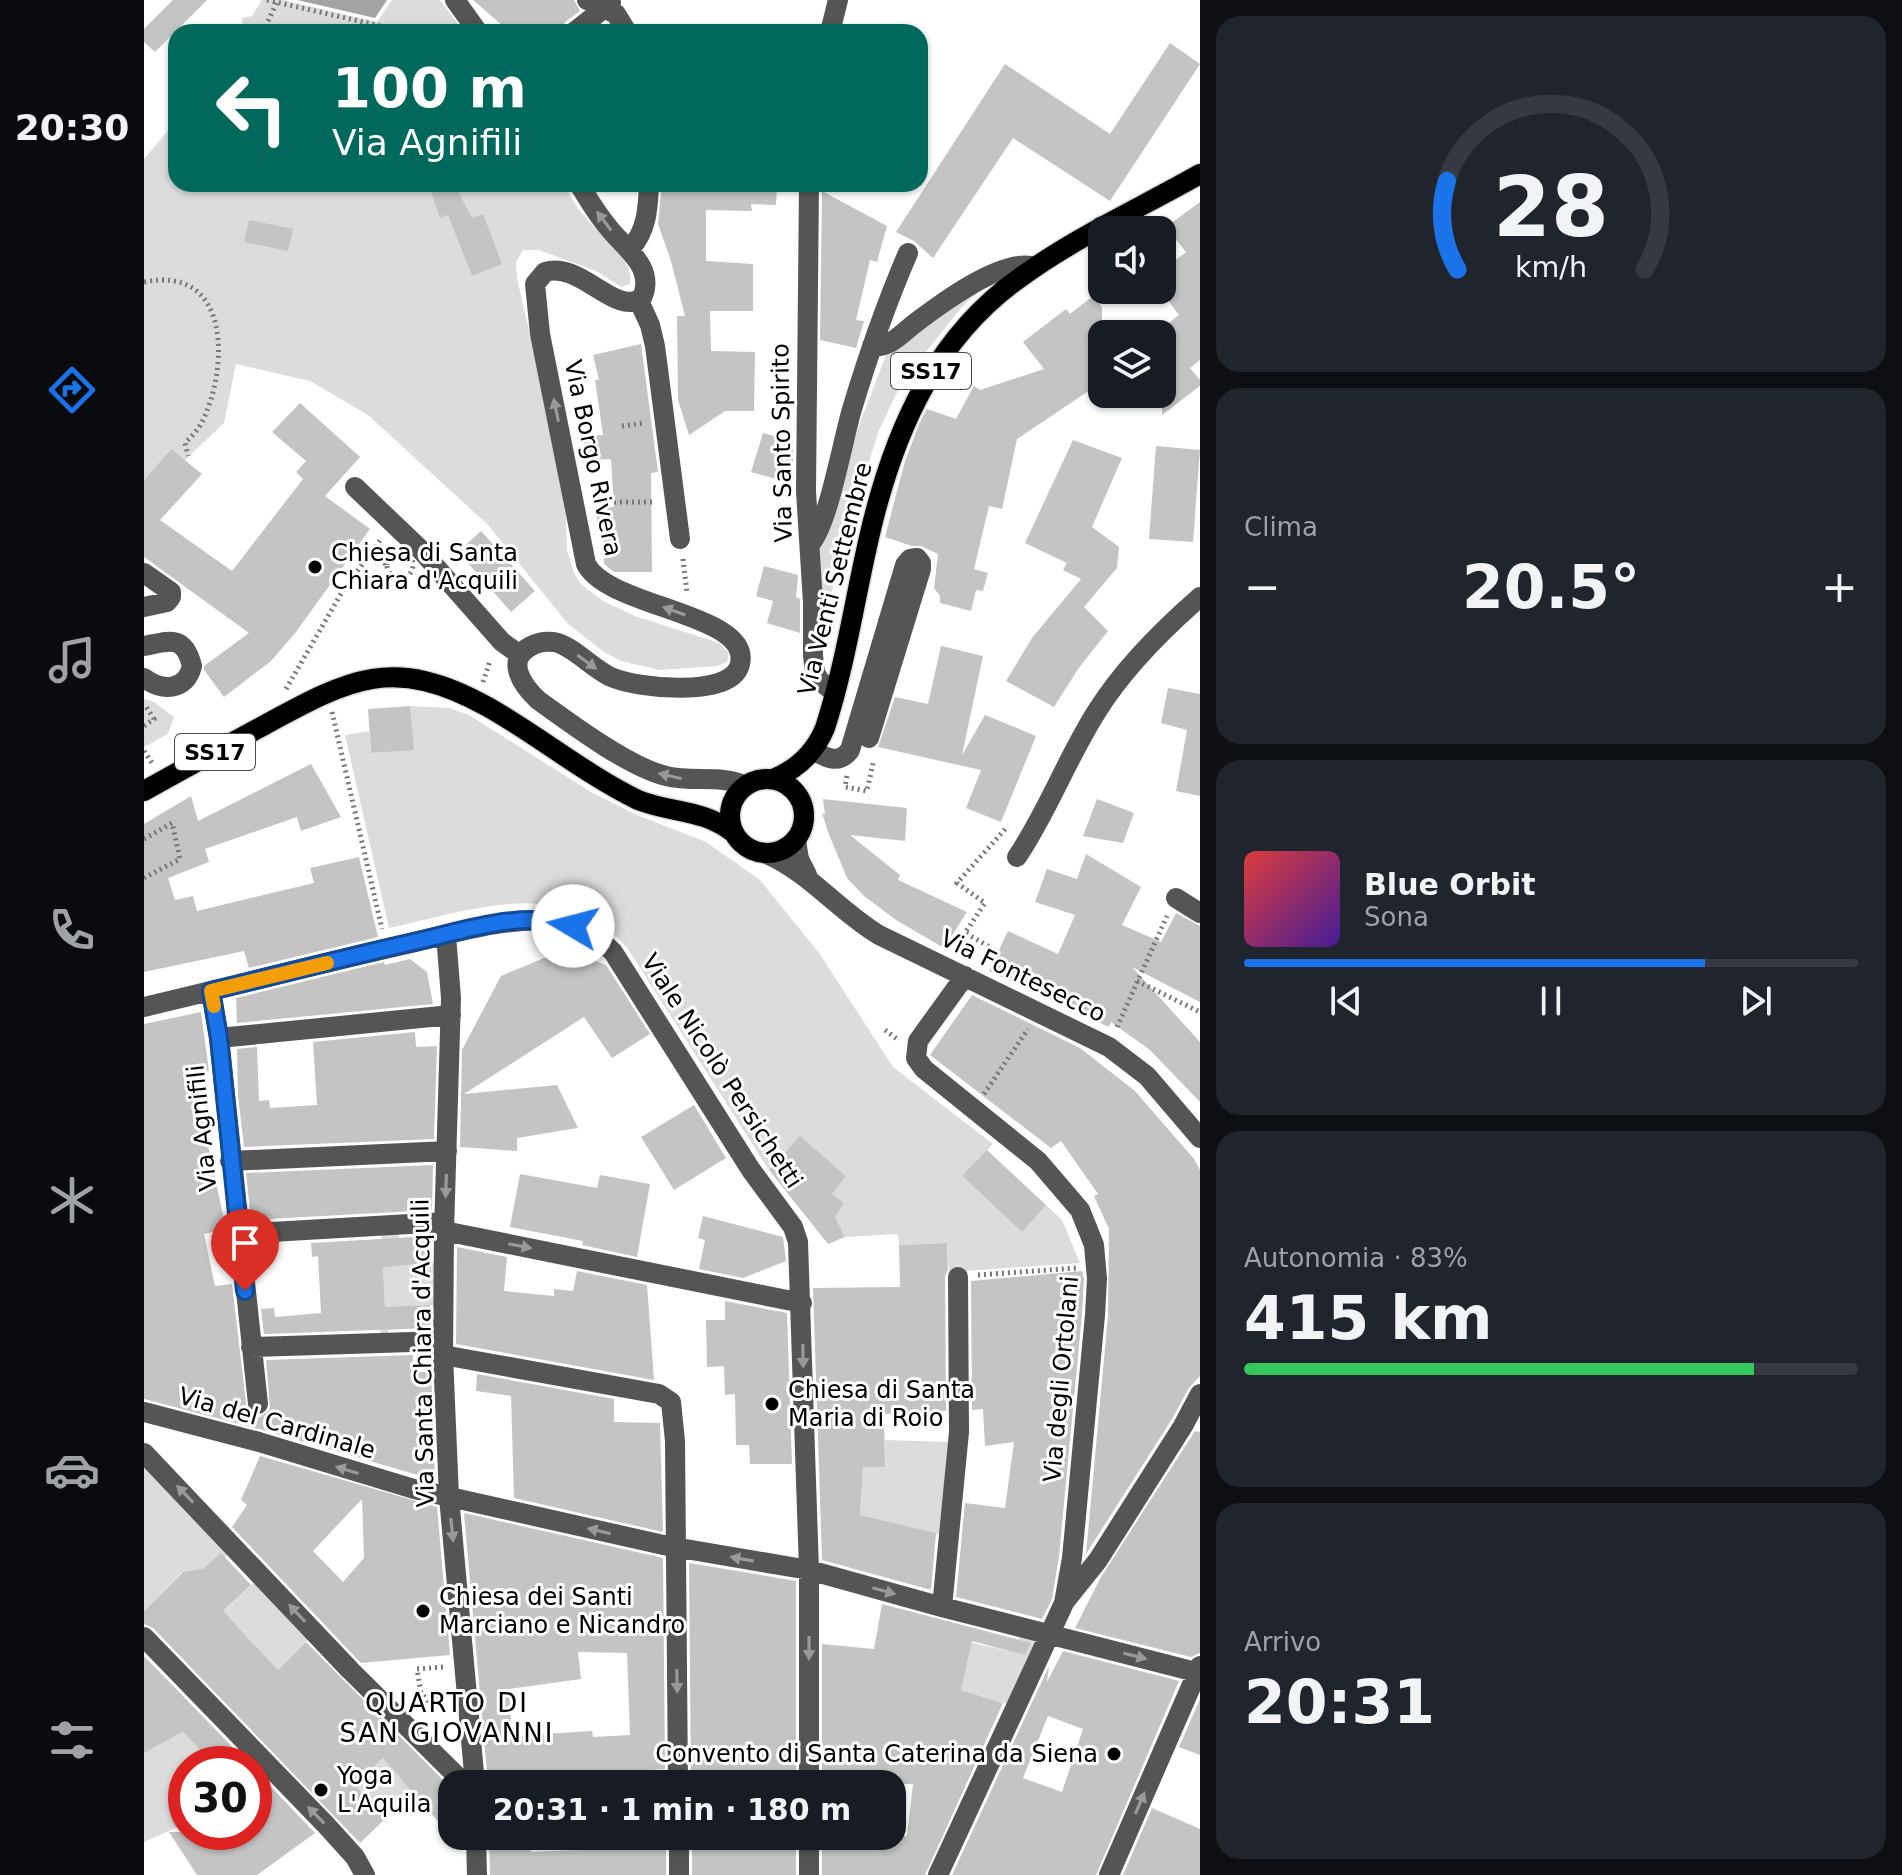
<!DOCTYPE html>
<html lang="it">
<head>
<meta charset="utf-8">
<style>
  :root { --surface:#171b24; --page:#20242c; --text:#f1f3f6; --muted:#9ea1a6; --line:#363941; --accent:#1a73e8 }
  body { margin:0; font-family:"DejaVu Sans",sans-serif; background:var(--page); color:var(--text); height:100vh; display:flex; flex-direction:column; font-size:30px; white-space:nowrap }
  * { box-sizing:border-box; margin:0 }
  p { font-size:26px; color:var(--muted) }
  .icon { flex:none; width:44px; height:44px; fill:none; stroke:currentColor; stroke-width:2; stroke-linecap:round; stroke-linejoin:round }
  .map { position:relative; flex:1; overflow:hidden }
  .details { display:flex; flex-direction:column; gap:16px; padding:16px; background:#0d0f14; width:702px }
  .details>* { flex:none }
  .hud { position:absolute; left:24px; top:24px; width:760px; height:168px; border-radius:24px; box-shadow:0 2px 6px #0004; background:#00695c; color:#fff; overflow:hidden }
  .fabs { position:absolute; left:944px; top:216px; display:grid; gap:16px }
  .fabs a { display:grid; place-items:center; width:88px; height:88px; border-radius:16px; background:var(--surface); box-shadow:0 2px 6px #0004; font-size:40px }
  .speed { position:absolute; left:24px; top:1746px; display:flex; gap:16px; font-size:40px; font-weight:700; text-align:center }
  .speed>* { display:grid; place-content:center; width:104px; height:104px; border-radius:50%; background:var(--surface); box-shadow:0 2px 6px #0004; line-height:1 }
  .speed .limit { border:12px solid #d22; background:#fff; color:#111 }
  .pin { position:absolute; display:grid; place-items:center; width:68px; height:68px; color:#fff; margin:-82px -34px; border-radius:50% 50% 50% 0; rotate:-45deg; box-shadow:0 0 8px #0007 }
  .pin .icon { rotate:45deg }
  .me { position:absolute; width:88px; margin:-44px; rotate:278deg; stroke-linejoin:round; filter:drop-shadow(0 0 6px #0008) }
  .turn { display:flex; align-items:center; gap:28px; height:168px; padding:0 32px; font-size:36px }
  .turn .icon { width:104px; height:104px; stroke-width:2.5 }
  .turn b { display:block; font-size:56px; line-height:68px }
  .big { font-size:60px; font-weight:800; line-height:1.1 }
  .details .tile { flex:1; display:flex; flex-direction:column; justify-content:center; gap:12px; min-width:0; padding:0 28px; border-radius:24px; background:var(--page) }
  .details .dial { align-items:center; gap:0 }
  .dial svg { height:208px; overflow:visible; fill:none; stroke:var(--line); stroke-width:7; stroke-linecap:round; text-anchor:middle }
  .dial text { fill:var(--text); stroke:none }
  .song { display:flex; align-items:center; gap:24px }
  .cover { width:96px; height:96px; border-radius:12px; background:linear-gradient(135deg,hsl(0 70% 55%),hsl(260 70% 35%)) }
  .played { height:8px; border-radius:4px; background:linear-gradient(90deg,var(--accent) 75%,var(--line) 75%) }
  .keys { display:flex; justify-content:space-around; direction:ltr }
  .heat { display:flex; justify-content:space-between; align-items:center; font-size:44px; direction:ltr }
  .charge { height:12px; border-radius:6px; background:linear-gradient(90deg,#34c759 83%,var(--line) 0) }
  .trip { position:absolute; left:294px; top:1770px; width:468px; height:80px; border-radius:24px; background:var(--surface); box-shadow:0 2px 6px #0004; font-weight:800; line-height:80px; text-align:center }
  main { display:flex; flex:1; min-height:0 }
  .tabs { display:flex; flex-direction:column; width:144px; justify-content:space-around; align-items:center; background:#090b0e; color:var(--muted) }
  .tabs .icon { width:56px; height:56px }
  .tabs .current { color:var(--accent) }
  .tabs b { font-size:36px; color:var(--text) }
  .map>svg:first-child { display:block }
</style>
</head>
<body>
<main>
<nav class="tabs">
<b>20:30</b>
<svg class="icon current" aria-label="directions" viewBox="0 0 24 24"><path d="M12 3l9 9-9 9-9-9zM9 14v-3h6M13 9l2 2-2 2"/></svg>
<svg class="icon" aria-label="music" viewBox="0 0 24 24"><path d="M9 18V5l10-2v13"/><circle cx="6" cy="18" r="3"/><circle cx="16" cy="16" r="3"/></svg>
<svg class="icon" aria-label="phone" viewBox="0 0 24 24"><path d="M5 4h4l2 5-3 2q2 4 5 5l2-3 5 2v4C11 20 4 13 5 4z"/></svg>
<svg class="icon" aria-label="climate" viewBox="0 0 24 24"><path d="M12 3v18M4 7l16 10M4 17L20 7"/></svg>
<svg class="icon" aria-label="car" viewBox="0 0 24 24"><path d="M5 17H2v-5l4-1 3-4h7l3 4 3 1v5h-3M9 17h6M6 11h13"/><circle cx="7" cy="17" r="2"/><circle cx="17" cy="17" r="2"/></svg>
<svg class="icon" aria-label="filters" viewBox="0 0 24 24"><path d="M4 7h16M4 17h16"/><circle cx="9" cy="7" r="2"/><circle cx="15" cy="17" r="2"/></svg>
</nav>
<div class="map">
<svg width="1056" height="1875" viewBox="0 0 1056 1875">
  <rect width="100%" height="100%" fill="#fff"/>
  <!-- green -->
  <path fill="#dcdcdc" d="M118,0H139L233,22L248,0H296L320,32H99L98,18L108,16Z
    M32,121V184H420C426,195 432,207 441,217C455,235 491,258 486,284L477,287L452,271L395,250H379L372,262L373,278L414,459L422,520L423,550L430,573L437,584L459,601L491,616L575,643L585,653L583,662L573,666L516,670L477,661L460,652L424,624L344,525L224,415L166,381L92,364L80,423L41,460L26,450L0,480V159Z
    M844,282L817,308L758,382L735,430L701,538L670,663L667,565L710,438L744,350Z
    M0,699L10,702L30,717L24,734L0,747Z
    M266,706L305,708L325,715L447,792L493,815L562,842L616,880L675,953L749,1067L849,1144L819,1177L877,1231L902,1205L918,1220L936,1263L805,1272L803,1243L755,1245L754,1234L701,1237L691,1217L688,1194L701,1175L656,1137L625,1170L484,949C425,873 324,911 245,928L201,735L225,731L227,753L269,749Z
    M255,1229L256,1265L291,1262V1305L264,1306L258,1329L244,1330V1334H236L235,1307L241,1306L237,1230Z
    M741,1440L804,1442L797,1535L716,1515L719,1467H741Z
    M0,1466L88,1551L77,1561L73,1557L60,1568L38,1572L0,1611Z
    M114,1579L168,1636L134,1670L95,1628L73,1617Z
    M876,1635L900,1640L870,1706L817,1690L824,1642L870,1652Z
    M39,1732L70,1764H42V1797L26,1813L34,1827L0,1842V1753Z
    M239,1758L281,1802L267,1816L256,1805L242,1818L212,1786L201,1796L207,1776L214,1782Z"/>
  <!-- water -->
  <path fill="#a3a3a3" d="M153,0H243L231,18Z"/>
  <!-- building -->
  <path fill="#c4c4c4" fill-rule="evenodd" d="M29,0H63L11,52L0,42V29Z
    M329,0H430L436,11L421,22L417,32H366Z
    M1026,43L1056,64L966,201L869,138L789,258L770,241L752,232L861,64L966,134Z
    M292,184H310L328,218L339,214L358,264L328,276L304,215L296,218L286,189L294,188Z
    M518,184H633L632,205L607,204L608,211L562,210V261L609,264V311H566L567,351L611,352L610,411H581L545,435L534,400L533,316H541L527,261L514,224Z
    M678,191L743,226L733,262L726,260L712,320L720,321L712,348L676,340Z
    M1056,202V360L1046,368L1056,380V386L1018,415V367L1027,360L1018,346V334H1010L1035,315L1018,292V270L1042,252L1022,227Z
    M105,220L149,229L144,251L100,242Z
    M949,296L958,307V382L873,439L858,509L845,506L830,569L844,573L839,591L832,590L827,611L796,603V596L790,588L794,554L777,546H768L741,537L761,461L776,422L783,409L812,419L830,386L836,390L900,369L879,342L922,309L926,314Z
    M497,344L514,472L507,473L508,572H470L460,564L459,528H453V507H470L467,459L441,460L440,436L459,435L451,380H455L449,355Z
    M156,403L216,457L181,496L226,529L152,632L127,661L80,697L60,670V666L105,633L0,557V480L27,449L58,474L16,520L88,571L159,479L152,472L162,461L128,432Z
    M619,433L649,441V470L646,483L607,472Z
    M929,440L978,458L948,527L975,547L973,568L940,607L964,631L934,669L910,707L862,681L888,638L937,579L919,570L923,563L881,543Z
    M1012,446L1056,450L1049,542L1005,539Z
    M337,531L391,591L367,612L314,552Z
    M620,566L654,575L652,597L656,599V633L623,623L629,601L612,596Z
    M797,646L839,656L818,755L841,715L892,736L857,822L822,808L837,770L734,747L751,697L784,704Z
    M1024,688L1056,694V796L1032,791L1043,730L1017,723Z
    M266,706L270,750L227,753L224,709Z
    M167,764L197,817L157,831L153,817L61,849L65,862L24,878L31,900L49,896L53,911L78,905L170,883L166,868L215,857L234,937L105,968L100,951L0,972V824L47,796L54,821Z
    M679,799L763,808L761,841L706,835L756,875L754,880L823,912L800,948L752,920L720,896L703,878L684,832L678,813L681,815Z
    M953,799L990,813L979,843L939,836Z
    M942,854L997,887L978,925L1017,942L1032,913L1056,926V1002L988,967L1056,1042V1102L1006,1050L967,1022L965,1027L845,971L864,931L914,954L931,915L891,902L903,869L933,879Z
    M427,952L462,965L506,1034L468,1058L440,1017L320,1094L413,1085L434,1128L373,1138V1151L316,1147L318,1050L357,976L412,953Z
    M266,959L283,972L289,1004L93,1023L92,998L240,962L241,965Z
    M828,995L936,1048L991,1091L1050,1159L1056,1170V1376L1045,1388L1028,1419L942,1554L964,1316L965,1229L950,1196L954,1194L917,1141L907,1148L786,1055Z
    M57,1012L65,1071L49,1075L82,1229L60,1234L71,1286L88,1284L103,1411L108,1415L116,1417L126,1409L122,1360L269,1355V1372H287L291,1480L119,1430L0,1399V1024Z
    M271,1032L272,1047L293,1046L290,1139L100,1147L94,1096L93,1049L113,1047L115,1101L125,1100L126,1108L173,1105L169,1042Z
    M550,1105L582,1158L530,1190L497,1137Z
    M656,1136L702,1176L688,1194L700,1203L691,1217L701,1237L684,1244L625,1170Z
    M843,1150L902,1205L878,1232L818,1176Z
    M289,1165L288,1210L107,1220L102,1173Z
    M376,1174L453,1188L456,1175L506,1184L493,1257L438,1245L439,1241L366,1227Z
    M559,1216L639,1237L642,1261L599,1278L555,1269L561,1240L554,1238Z
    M287,1236V1263L239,1267L241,1307L286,1305V1328L120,1334L117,1309L130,1308L131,1317L177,1313L174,1256L168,1257L167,1243Z
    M803,1243L804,1269L801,1277L802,1411L740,1414L741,1467H719L716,1515L792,1533L787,1590L678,1560L669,1288L756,1287L755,1245Z
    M313,1247L363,1257L360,1291L410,1296V1289L429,1291L433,1271L503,1285L510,1380L312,1344Z
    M938,1271L940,1279L938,1314L915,1556L908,1599L898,1619L812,1597L821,1503L861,1508L870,1442L841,1446L839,1409L828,1410L827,1281Z
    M581,1301L643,1313L648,1464H606L605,1445H592L591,1394L581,1395L580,1366L563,1367L562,1320H581Z
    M333,1374L470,1399V1422L516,1423L519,1532L370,1498L367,1396L332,1391Z
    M1051,1431L1056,1432V1653L1047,1657L931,1628L957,1577Z
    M116,1456L293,1507L306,1655L217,1663L215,1661L88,1527L103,1505L97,1500ZM218,1499L220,1558L199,1582L169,1551Z
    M320,1513L519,1558L521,1769L485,1771L475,1779L400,1784H344ZM434,1652L483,1653L486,1735L449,1737L448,1731L368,1736L365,1689L437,1679Z
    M77,1553L107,1585L79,1611L134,1670L162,1642L308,1789V1836H319V1850L239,1758L211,1785L242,1818L216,1843L9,1628L0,1624V1611L39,1572L60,1568Z
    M545,1563L652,1581V1784H547Z
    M738,1604L887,1643L881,1655L828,1641L817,1690L859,1703L781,1875H678V1836H763L769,1784H678V1644L730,1649Z
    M919,1651L1035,1681L952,1875H808L905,1666L903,1682ZM904,1716L939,1729L918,1792L879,1778Z
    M0,1656L105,1764H70L39,1732L0,1753Z
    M1056,1699V1755L1035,1747Z
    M110,1769L171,1833L113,1875H53L25,1832H110Z
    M1008,1808L1056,1829V1875H979Z
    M345,1836H387V1852L435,1850V1836H522V1875H346Z
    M548,1836H652V1875H548Z"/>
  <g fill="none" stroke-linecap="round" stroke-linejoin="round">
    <!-- major casing -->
    <g stroke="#dbdbdb" stroke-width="23">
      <path id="major" d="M586 816a37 37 0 1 1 74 0a37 37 0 1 1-74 0Z
        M629,779C654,769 671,752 681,728C703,660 712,589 729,521C753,425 794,335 877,277C932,237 996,208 1056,174
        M0,791C39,769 78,748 117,727C205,679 249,654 344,707C395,736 441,774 494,800C530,814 557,808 590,833"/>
    </g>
    <!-- path -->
    <path stroke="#777" stroke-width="5" stroke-dasharray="2 4" stroke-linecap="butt" d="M123,0L263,32
      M119,32L133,2
      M0,282C88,264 85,370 57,424C53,431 47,437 41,443L44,456
      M478,426L500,423
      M452,502H510
      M243 565a13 13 0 1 1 26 0a13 13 0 1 1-26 0Z
      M223,556L242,564
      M539,559L543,593
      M339,682L346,661
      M142,689L198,592L237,539
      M188,712L238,929
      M0,726L10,719L1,705
      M0,751L8,763
      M703,776L701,787L723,791L729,763
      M0,839L28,823L36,859L0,878
      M839,962L846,947L821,933L841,903L813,883L864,826
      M993,981L1056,1012
      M973,1027L1023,916
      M741,1030L753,1039
      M840,1094L884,1029
      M834,1275L932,1268
      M299,1667L273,1669L277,1693L285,1702L291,1696L301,1708"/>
    <!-- minor -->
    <path stroke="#555" stroke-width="20" d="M311,0L334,32
      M443,0L472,14L483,32
      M430,32L467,3
      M686,32L694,0
      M435,184C444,199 453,214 464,227C480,248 512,267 498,298C471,317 437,261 401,272L391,284L396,334L442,564C464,608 608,613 596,664C588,699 491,688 467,677C449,669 428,645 410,642C402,641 394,642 387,646C360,660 379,686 394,700C427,724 485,767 522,776C549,783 576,774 602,786
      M665,184L662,491L669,603V656L671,672L675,680L691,693
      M486,249C503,231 504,208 505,184
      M495,301L506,325L511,346L536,539
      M728,346C745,349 757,334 770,324C795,305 860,256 891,267
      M211,487L276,549L358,642L376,655
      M666,544C684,526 699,439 708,409C724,356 742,304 764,253
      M0,573L27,592V597L23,602L0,607
      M0,646C26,641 40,634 48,666C42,692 17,691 0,678
      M669,750C682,758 695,765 706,750L761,565L766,559L773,558L777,563V569L725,738
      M652,841L655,859L663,875
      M623,854C666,873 695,911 735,935L965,1047L1003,1076L1056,1138
      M873,857C904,811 923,758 953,711C980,668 1017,631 1056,597
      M1032,898L1056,913
      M302,935L307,998L300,1231L299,1355L305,1497L331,1784
      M67,991L75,1038L114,1404
      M0,1007C89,986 178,963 267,943C311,933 359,918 405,921C429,923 452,935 469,952L607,1170L649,1227L654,1242L665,1570V1784
      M75,1038L307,1015
      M86,1161L303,1151
      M300,1231L658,1303
      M94,1234L300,1222
      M107,1347L299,1341
      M299,1355L515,1394L527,1402L531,1441L534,1784
      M0,1412L115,1442L270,1489L524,1546L665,1570L798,1607L1056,1673
      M0,1453L206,1670L321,1784
      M922,1600L954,1560L1039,1426L1056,1394
      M798,1607L815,1432L814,1277
      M0,1637L182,1825L211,1857L221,1875
      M487,1784L534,1781
      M332,1836L333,1875
      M535,1836V1875
      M665,1836V1875
      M794,1875L920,1603L928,1558L951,1315L953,1279L950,1245L936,1210L894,1161L780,1069L772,1058L774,1041L821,976
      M965,1875L1056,1666"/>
    <!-- major -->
    <use href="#major" stroke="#000" stroke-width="20"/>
  </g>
  <!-- one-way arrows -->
  <defs><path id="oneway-solid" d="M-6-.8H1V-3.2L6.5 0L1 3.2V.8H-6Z" transform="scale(2)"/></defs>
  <g fill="#999">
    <use href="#oneway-solid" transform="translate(460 221) rotate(-127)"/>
    <use href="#oneway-solid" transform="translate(412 410) rotate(-102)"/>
    <use href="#oneway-solid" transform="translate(530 611) rotate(-160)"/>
    <use href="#oneway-solid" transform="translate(443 662) rotate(36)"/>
    <use href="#oneway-solid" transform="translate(526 776) rotate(-167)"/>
    <use href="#oneway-solid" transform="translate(302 1186) rotate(92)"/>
    <use href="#oneway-solid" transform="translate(376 1246) rotate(11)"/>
    <use href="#oneway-solid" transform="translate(659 1356) rotate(89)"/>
    <use href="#oneway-solid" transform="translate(203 1470) rotate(-163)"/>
    <use href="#oneway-solid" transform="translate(41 1494) rotate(-134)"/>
    <use href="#oneway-solid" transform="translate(308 1530) rotate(84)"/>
    <use href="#oneway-solid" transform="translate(455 1531) rotate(-167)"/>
    <use href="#oneway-solid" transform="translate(598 1559) rotate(-170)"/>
    <use href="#oneway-solid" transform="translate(740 1591) rotate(16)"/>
    <use href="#oneway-solid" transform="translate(153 1613) rotate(-133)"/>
    <use href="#oneway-solid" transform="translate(665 1648) rotate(90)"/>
    <use href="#oneway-solid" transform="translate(991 1656) rotate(14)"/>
    <use href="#oneway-solid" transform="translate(533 1681) rotate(89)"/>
    <use href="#oneway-solid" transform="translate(996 1803) rotate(-67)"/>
    <use href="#oneway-solid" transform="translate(172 1815) rotate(-134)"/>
  </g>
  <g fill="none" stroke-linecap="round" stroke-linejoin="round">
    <!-- route casing -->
    <g stroke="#114b97" stroke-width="20">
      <path id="route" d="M101,1291L75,1038L67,991C133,975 199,958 265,943C316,932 378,909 429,926"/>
    </g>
    <!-- route -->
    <use href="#route" stroke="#1a73e8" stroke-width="14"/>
    <!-- slow -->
    <path stroke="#f59e0b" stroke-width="14" d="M70,1006L67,991L183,963"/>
  </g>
  <!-- markers -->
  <g fill="#000" stroke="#fff" stroke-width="3">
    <circle cx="171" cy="567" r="8"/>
    <circle cx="628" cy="1404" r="8"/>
    <circle cx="279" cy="1611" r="8"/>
    <circle cx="970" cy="1754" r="8"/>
    <circle cx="177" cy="1790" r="8"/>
  </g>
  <g text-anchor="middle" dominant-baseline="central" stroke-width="6" stroke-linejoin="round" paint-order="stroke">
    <!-- shield labels -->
    <g fill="#fff" stroke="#4c4c4c" stroke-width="2">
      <rect x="747" y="353" width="80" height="36" rx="6"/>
      <rect x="31" y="734" width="80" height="36" rx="6"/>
    </g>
    <g font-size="22" font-weight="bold" fill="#000">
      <text x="787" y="371">SS17</text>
      <text x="71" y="752">SS17</text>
    </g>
    <!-- street labels -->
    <g font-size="24" fill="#000" stroke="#fff">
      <text transform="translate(638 443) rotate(-91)">Via Santo Spirito</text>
      <text transform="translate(449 458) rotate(78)">Via Borgo Rivera</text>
      <text transform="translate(691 579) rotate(-76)">Via Venti Settembre</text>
      <text transform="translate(879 976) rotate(26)">Via Fontesecco</text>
      <text transform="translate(578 1071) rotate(57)">Viale Nicolò Persichetti</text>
      <text transform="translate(58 1128) rotate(-96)">Via Agnifili</text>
      <text transform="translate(279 1353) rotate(-91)">Via Santa Chiara d'Acquili</text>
      <text transform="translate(917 1379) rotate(-85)">Via degli Ortolani</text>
      <text transform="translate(133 1423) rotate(16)">Via del Cardinale</text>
    </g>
    <!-- poi labels -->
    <g font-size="24" fill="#000" stroke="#fff" text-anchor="start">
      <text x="187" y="553">Chiesa di Santa<tspan x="187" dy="28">Chiara d'Acquili</tspan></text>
      <text x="644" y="1390">Chiesa di Santa<tspan x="644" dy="28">Maria di Roio</tspan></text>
      <text x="295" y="1597">Chiesa dei Santi<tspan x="295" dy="28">Marciano e Nicandro</tspan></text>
      <text x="954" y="1754" text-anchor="end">Convento di Santa Caterina da Siena</text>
      <text x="193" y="1776">Yoga<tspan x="193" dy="28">L'Aquila</tspan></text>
    </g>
    <!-- neighbourhood labels -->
    <g font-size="26" letter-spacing="2" fill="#000" stroke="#fff">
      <text x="303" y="1703">QUARTO DI<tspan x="303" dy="30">SAN GIOVANNI</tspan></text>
    </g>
  </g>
</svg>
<div class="fabs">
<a><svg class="icon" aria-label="sound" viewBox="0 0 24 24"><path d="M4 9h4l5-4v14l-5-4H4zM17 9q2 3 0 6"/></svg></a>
<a><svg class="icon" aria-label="layers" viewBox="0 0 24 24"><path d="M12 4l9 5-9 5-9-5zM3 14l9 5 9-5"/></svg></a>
</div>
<div class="speed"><div class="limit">30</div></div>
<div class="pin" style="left:101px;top:1291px;background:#d93025"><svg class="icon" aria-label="arrive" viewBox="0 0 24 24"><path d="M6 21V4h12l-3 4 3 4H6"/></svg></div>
<svg class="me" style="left:429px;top:926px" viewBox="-20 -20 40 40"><circle r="19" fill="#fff"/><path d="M0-13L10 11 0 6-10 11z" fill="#1a73e8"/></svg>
<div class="trip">20:31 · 1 min · 180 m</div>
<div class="hud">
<div class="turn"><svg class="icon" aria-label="left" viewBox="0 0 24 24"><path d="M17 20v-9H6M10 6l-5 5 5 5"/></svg><div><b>100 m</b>Via Agnifili</div></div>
</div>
</div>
<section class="details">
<div class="tile dial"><svg viewBox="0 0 100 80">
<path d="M14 69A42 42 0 1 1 86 69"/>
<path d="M14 69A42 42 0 0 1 10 35" stroke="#1a73e8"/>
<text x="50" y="56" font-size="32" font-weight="700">28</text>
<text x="50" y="72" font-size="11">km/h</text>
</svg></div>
<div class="tile"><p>Clima</p>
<div class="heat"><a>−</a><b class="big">20.5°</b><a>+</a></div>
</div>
<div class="tile">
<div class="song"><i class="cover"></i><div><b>Blue Orbit</b><p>Sona</p></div></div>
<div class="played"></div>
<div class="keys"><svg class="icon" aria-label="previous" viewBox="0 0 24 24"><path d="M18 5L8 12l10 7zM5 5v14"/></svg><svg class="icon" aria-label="pause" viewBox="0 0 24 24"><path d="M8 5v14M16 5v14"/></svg><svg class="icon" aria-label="next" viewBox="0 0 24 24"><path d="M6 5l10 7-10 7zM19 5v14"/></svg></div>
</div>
<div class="tile"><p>Autonomia · 83%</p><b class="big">415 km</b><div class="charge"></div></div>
<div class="tile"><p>Arrivo</p><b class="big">20:31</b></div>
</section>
</main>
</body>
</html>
